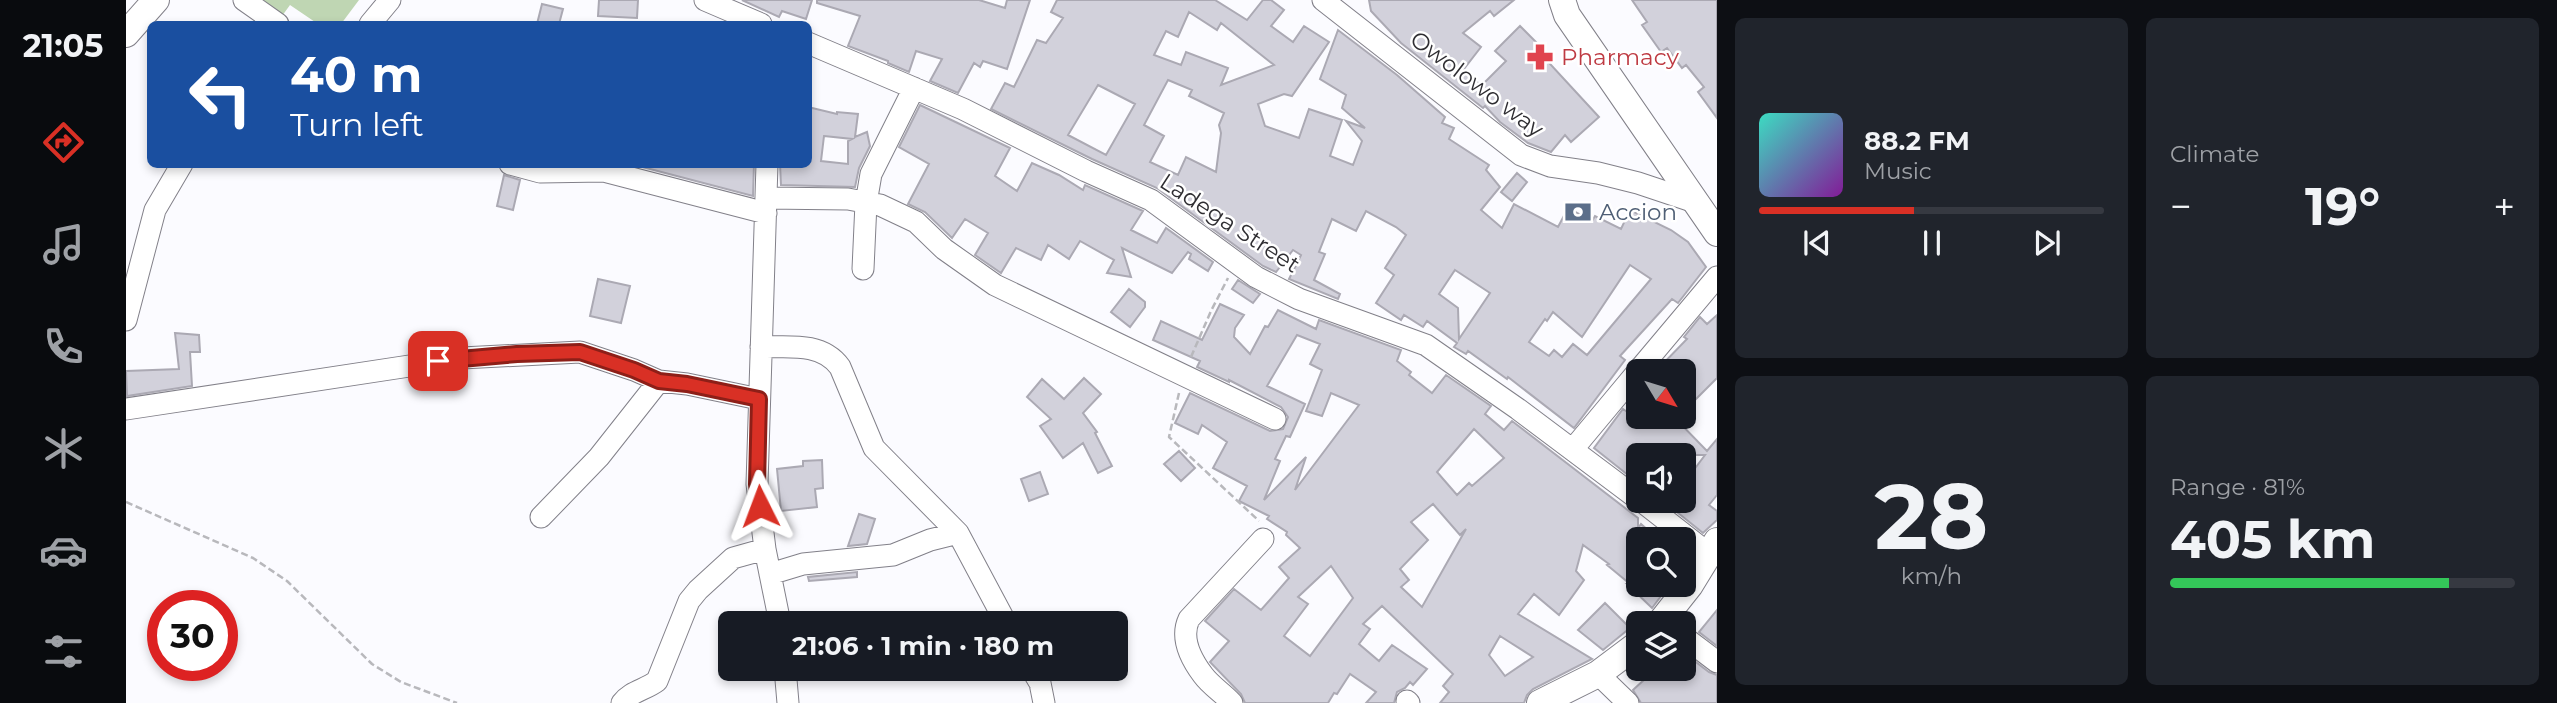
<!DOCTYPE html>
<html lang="en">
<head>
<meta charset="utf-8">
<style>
  :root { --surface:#171b24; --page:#20242c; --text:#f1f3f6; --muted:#9ea1a6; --line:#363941; --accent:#d93025 }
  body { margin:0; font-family:Montserrat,sans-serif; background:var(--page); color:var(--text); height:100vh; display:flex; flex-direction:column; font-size:26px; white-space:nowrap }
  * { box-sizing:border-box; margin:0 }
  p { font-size:23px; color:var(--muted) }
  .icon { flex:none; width:38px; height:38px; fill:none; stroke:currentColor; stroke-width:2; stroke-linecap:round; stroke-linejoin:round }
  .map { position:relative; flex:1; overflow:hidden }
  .drawer { display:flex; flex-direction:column; gap:18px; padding:18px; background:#0d0f14; width:840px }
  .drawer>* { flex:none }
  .hud { position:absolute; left:21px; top:21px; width:665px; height:147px; border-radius:10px; box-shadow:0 4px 10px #0003; background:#1a4fa0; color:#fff; overflow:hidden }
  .needle { width:46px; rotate:128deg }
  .tools { position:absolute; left:1500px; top:359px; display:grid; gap:14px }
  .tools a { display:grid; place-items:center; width:70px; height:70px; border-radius:10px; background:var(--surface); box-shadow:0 4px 10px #0003; font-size:35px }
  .speed { position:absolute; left:21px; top:590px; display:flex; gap:14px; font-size:35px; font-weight:700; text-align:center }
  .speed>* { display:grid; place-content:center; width:91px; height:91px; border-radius:50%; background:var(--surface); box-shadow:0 4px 10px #0003; line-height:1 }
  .speed .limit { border:10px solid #d22; background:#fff; color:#111 }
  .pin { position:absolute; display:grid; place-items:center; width:60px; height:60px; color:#fff; margin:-30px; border-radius:14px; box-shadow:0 4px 10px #0006 }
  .me { position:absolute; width:77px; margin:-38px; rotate:357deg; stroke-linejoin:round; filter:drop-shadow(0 0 5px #0008) }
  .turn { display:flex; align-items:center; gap:24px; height:147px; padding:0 28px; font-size:32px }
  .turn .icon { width:91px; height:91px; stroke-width:2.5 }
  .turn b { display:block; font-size:49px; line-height:60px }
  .big { font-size:52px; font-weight:700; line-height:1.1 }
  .drawer .widget { flex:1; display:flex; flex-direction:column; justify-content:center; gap:10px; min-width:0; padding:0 24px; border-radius:10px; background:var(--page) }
  .drawer .dial { align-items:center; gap:0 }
  .dial b { font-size:91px; line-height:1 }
  .song { display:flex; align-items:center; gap:21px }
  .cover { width:84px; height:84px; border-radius:10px; background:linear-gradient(135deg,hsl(170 70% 55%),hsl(290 70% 35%)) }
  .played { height:7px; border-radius:4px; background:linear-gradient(90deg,var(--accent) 45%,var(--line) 45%) }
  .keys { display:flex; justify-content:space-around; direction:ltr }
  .heat { display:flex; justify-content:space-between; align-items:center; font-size:38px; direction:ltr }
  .charge { height:10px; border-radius:5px; background:linear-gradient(90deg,#34c759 81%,var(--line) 0) }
  .drawer .tiles { flex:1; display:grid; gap:18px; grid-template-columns:repeat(2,1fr) }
  .trip { position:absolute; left:592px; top:611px; width:410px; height:70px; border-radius:10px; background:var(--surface); box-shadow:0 4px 10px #0003; font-weight:700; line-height:70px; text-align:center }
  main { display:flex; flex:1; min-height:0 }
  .tabs { display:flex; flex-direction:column; width:126px; justify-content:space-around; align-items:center; background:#090b0e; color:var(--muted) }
  .tabs .icon { width:49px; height:49px }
  .tabs .current { color:var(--accent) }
  .tabs b { font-size:32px; color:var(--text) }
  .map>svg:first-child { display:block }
</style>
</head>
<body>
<main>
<nav class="tabs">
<b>21:05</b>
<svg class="icon current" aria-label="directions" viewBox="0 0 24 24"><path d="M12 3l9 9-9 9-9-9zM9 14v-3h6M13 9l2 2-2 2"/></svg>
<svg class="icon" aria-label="music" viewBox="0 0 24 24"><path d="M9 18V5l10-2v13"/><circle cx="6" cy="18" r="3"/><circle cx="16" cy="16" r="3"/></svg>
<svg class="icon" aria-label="phone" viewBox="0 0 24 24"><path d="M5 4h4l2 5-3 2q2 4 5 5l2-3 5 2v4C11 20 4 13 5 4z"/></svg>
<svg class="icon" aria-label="climate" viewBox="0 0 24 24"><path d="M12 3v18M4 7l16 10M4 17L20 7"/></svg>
<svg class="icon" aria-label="car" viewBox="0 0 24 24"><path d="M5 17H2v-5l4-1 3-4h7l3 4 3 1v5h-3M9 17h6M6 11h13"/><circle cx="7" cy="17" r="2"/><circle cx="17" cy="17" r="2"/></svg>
<svg class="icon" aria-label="filters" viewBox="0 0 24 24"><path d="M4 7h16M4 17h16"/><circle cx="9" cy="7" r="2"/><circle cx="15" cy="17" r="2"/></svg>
</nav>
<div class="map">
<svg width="1591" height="703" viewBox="0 0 1591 703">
  <rect width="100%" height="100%" fill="#fbfbff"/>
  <!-- green -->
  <path fill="#bfd6b3" d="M134,0H233L215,24H192L164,5L156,16Z"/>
  <!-- building -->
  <path fill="#d2d1db" stroke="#aba9b3" stroke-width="2" fill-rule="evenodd" d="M473,0H512L511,18L472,16Z
    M616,0H686L680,19L656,11L653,17Z
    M691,0H853L879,8L881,0H904L881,69L857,61L854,67L848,63L832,93L804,81L816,59L790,51L783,72L762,63V61L722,46L734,16L691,3Z
    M931,0H1089L1121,20L1137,0H1145L1158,10L1145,26L1167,42L1178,26L1203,42L1166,96L1158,94L1132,104L1139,126L1173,138L1183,109L1216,120L1204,156L1227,165L1236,141L1220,121L1239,128L1216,108L1220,95L1194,79L1212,30L1271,75L1319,117L1316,123L1328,128L1323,139L1363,165L1360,170L1374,187L1355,210L1376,228L1388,204L1432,227L1442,208L1466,221L1469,216L1495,229L1504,210L1545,230L1562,242L1580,267L1552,303L1546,299L1494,356L1499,360L1448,428L1382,377L1381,379L1342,351L1340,354L1328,347L1331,343L1301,321L1297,327L1278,315L1275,320L1250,303L1268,275L1259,268L1280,235L1270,227L1240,211L1230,231L1206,219L1193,252L1199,254L1188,280L1214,294L1212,299L1163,279L1175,255L1167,250L1150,272L1137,266L1031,188L966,159L865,109L879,83L888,87L911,40L920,43L937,18L925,12ZM1063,12L1091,30L1095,23L1148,65L1095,85L1102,68L1060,52L1055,65L1028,55L1040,31L1052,37ZM1042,80L1066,90L1063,96L1098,113L1093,125L1095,133L1090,172L1060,157L1052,175L1024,162L1038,136L1018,125ZM972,85L1009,104L980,155L942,135ZM1504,265L1525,279L1461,355L1447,344L1436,357L1428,350L1423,356L1403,342L1419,319L1421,321L1427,312L1456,337ZM1329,270L1364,293L1333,339L1332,308L1313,294Z
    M1243,0H1388L1368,16L1364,11L1337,33L1355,47L1338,69L1355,86L1380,61L1369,51L1394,26L1416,48L1413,52L1473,117L1445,142L1439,135L1425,152L1402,143L1374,122L1359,106L1357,108L1275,43L1245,11Z
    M1506,0H1591V118L1572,92L1578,87L1560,65L1556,68L1541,48L1535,52L1516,25L1521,22Z
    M416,4L437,9L433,24H411Z
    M794,105L884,148L869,176L891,191L906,163L933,175L957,190L959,185L1017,211L1005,230L1031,243L1040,228L1087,262L1082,271L1063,259L1065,254L1062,252L1046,273L996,248L1005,277L981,273L988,260L954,241L943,259L922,245L915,260L890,248L875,273L849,255L862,233L839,219L826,238L799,212L782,204L803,164L773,147Z
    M682,107L711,114V112L732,114L729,137L741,132L744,146L733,168L729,187L655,185L654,164H682ZM698,136L726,139L722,141V164L695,161Z
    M505,164H628L627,196Z
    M1391,173L1401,182L1386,201L1375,192Z
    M378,175L394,180L387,210L371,206Z
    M472,279L504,286L495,323L464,316Z
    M1112,280L1134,294L1127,303L1106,289Z
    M1003,289L1019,302V307L1004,327L985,312Z
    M1094,304L1118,315L1109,328L1108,337L1124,354L1139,326L1142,327L1152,310L1190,329L1193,320L1275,350L1271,361L1285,372L1283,375L1306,393L1320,375L1365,406L1359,414L1378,430L1386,421L1512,518V528L1515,524L1532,539H1512V584H1544L1526,608L1501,584H1504L1481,565L1483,564L1457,545L1450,571L1458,580L1433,615L1408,594L1392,614L1466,659L1407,689L1401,695L1398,703H1314L1323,692L1317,686L1327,674L1256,606L1237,624L1244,629L1233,644L1253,661L1266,645L1301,669L1287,685L1284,682L1279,688L1271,692L1268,703H1240L1250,692L1224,674L1211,694L1208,693L1202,703H1119L1115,694L1084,662L1103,641L1079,621L1108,589L1135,610L1163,578L1153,567L1174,548L1160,535L1161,532L1141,519L1143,516L1113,501L1121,486L1087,468L1101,442L1076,425L1072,434L1049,423L1064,393L1144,431L1157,429L1162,417L1155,407L1103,380V382L1071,367L1074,361L1027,340L1035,321L1076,340ZM1171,335L1194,344L1184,364L1196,370L1180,411L1196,416L1205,393L1233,405L1169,490L1180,457L1138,500L1154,461L1149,459L1160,436L1164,437L1179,404L1141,386ZM1348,429L1378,458L1346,486L1343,483L1331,495L1311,472ZM1307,504L1334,535L1340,529L1296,607L1275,587L1283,580L1274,569L1302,540L1285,522ZM1205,566L1227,598L1184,656L1158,636L1182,604L1172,597ZM1374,636L1407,657L1379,676L1363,655Z
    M1591,315V378L1566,403L1558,394V371H1530L1561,339L1558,337L1574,317L1581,324Z
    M49,333L73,335L74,352H64L66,386L1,396L0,371L53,369Z
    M958,378L975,394L957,413L971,432L969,433L986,466L972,473L957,443L937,458L914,426L925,419L901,397L916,379L938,399Z
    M1497,409L1507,416H1547L1581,451L1591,439V495L1583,505L1591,511V520L1577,533L1536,500H1558V483L1579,455H1512V483L1468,448Z
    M1053,451L1069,468L1055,481L1038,464Z
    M696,460L697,488L689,489L691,507L655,511L651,469L677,466V461Z
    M914,472L922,494L903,501L895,479Z
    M733,514L749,519L741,544L722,546Z
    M731,572V577L683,581L682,577Z
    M1479,603L1504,628L1477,650L1452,630Z
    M1591,610V646L1573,632Z
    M1558,653L1583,672L1591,675V703H1515L1507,690L1531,668H1558Z"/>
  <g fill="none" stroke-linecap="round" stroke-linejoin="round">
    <!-- minor casing -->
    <g stroke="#828089" stroke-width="23">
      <path id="minor" d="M118,0L152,24
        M579,0L635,24
        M1197,0L1395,155L1424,166L1472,173L1512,183L1569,202
        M244,24L264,0
        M682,43L837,109L960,171L1025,200L1130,277L1173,299L1300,345L1392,409L1512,499
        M384,164L414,172L478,171L640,213
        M641,164L631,484L639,549L654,623
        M640,198L722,199L754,205L790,222L818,249L869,285L1149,419
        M737,269L740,203L745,174L788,88
        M0,320L29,210L56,164
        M635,347C663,347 696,342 714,367L748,448L832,533L880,623
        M1512,371L1591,277
        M0,409L336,358L454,352L508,370L533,381L561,384L633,399
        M1447,449L1512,371
        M1514,500L1583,554
        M415,517L473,457L533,381
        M644,574L677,564L767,555L804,540L832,533
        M1558,637L1591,662
        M659,668L662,703
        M905,668L914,683L918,703
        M1472,674L1502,703
        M1281,701L1283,703
        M496,703C505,691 519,690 531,681L563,601L572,590L607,558L639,549
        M1106,703C1097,693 1085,686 1077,675C1065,659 1054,638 1063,619L1137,539"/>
    </g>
    <!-- major casing -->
    <g stroke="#828089" stroke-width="28">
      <path id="major" d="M1436,0L1441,15L1591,233
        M0,34L30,0
        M1534,623L1564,585L1591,541
        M1414,703L1472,674L1512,644"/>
    </g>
    <!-- path -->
    <path stroke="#b8b8bc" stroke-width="2.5" stroke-dasharray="7 3.5" stroke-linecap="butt" d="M1065,357L1085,311L1102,278
      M1053,393L1043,437L1133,521
      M0,502L127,558L161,581L246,664L275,682L331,703"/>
    <!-- minor -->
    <use href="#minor" stroke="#fff" stroke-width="21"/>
    <!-- major -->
    <use href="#major" stroke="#fff" stroke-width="26"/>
  </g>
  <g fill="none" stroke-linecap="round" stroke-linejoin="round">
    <!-- route casing -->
    <g stroke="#8d1f18" stroke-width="18">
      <path id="route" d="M312,361L391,354L454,352L508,370L533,381L561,384L633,399L631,484L634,506"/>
    </g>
    <!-- route -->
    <use href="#route" stroke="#d93025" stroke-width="12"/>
  </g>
  <!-- icons -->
  <defs>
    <g id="pharmacy-bare" transform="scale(2.1)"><path d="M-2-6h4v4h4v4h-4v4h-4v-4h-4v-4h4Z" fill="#e0444e" stroke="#fff" stroke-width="2.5" paint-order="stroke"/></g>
    <g id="bank-bare" transform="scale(2.1)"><path d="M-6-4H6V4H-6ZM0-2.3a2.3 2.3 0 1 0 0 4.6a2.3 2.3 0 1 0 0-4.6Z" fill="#5c6f8a" stroke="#fff" stroke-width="2.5" paint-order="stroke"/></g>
  </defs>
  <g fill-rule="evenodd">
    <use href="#pharmacy-bare" x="1414" y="57"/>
    <use href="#bank-bare" x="1452" y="212"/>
  </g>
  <g text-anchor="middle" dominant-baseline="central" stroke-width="5" stroke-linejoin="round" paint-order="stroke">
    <!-- health labels -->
    <g font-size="23" fill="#be3a42" stroke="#fff" text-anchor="start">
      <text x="1435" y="57">Pharmacy</text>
    </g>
    <!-- street labels -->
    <g font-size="23" fill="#2f2e32" stroke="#fff">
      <text transform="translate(1351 84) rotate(37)">Owolowo way</text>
      <text transform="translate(1104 223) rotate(33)">Ladega Street</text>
    </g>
    <!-- service labels -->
    <g font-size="23" fill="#4e5e75" stroke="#fff" text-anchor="start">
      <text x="1473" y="212">Accion</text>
    </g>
  </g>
</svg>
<div class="tools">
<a><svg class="needle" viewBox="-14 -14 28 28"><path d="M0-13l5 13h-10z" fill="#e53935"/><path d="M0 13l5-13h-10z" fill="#9ea1a6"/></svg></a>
<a><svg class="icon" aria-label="sound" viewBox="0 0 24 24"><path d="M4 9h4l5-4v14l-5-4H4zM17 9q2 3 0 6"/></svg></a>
<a><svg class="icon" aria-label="search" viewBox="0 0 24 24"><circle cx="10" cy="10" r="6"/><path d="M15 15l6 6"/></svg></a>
<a><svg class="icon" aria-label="layers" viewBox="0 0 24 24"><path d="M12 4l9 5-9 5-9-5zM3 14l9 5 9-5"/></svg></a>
</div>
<div class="speed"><div class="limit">30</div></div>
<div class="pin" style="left:312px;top:361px;background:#d93025"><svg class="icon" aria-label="arrive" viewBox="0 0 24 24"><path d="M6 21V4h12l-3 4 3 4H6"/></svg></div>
<svg class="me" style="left:634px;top:506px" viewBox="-20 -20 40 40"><path d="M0-17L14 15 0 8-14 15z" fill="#d93025" stroke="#fff" stroke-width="4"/></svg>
<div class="trip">21:06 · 1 min · 180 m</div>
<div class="hud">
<div class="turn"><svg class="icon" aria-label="left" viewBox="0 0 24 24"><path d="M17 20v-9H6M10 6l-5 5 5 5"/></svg><div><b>40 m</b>Turn left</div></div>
</div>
</div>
<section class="drawer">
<div class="tiles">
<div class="widget">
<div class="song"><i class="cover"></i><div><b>88.2 FM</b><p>Music</p></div></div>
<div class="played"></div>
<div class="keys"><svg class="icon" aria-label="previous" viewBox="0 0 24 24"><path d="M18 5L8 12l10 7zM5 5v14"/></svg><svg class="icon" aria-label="pause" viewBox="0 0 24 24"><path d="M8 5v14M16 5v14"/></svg><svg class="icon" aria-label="next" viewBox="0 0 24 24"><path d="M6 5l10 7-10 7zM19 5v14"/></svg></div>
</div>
<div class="widget"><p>Climate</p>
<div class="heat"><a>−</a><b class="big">19°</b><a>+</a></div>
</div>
<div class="widget dial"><b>28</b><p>km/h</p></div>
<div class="widget"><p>Range · 81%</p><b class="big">405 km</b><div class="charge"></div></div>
</div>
</section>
</main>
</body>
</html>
